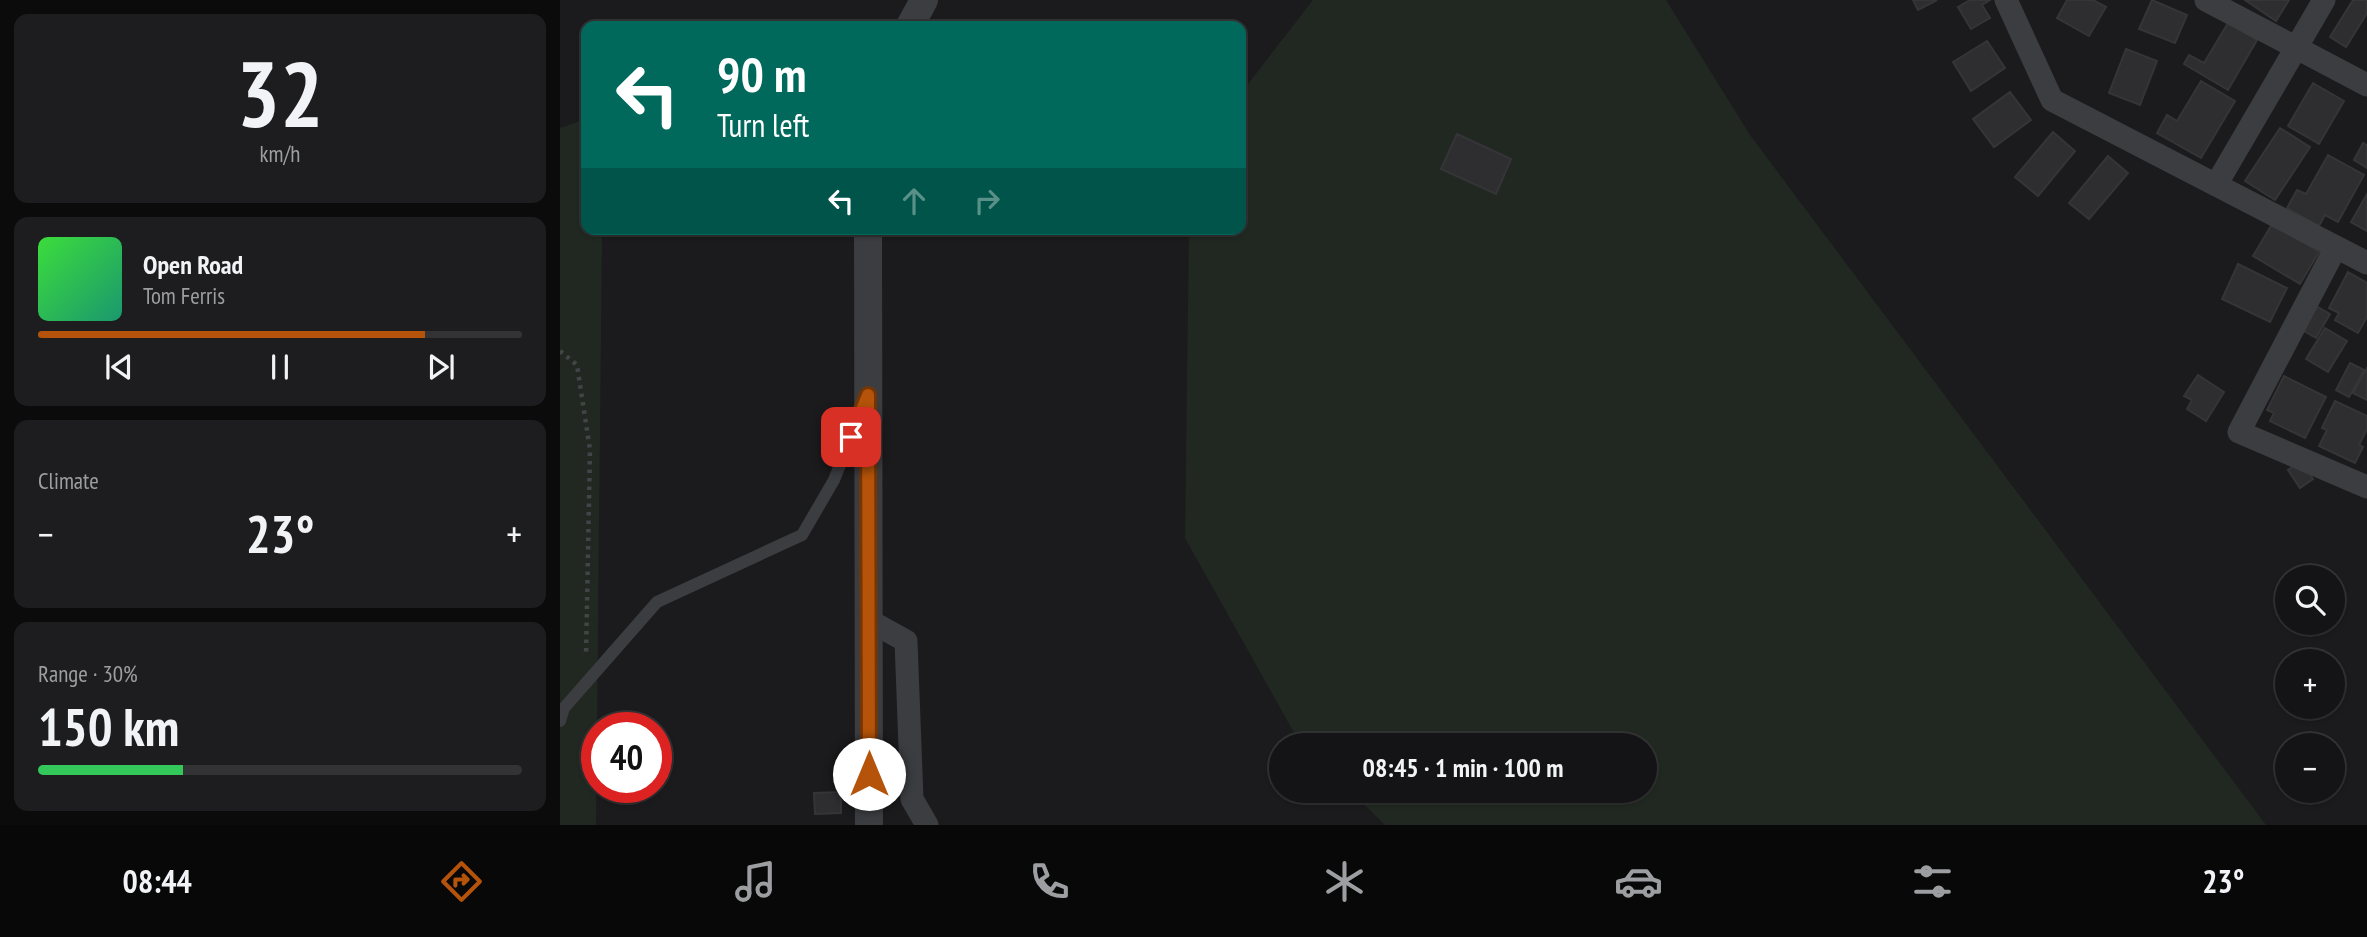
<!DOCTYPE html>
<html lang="en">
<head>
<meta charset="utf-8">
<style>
  :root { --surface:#141416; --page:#1d1d1f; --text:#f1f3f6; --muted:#9d9ea1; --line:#333335; --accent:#b45309 }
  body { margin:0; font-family:"PT Sans Narrow",sans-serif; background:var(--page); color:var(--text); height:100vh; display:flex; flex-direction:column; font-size:26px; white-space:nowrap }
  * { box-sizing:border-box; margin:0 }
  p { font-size:23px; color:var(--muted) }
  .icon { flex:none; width:38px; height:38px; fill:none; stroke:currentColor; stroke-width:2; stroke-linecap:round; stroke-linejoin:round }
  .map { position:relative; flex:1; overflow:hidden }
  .side { display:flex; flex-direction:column; gap:14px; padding:14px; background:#0b0b0c; width:560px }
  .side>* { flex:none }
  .top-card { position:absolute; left:21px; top:21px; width:665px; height:214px; border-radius:14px; box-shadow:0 2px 5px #0004,0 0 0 2px var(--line); background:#00695c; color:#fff; overflow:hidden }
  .controls { position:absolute; left:1715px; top:565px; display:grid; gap:14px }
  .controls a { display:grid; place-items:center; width:70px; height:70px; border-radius:50%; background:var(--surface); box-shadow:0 2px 5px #0004,0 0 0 2px var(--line); font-size:35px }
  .speed { position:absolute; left:21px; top:712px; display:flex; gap:14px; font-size:35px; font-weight:700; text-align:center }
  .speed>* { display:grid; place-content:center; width:91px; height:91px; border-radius:50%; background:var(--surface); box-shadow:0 2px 5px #0004,0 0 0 2px var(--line); line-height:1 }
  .speed .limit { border:10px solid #d22; background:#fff; color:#111 }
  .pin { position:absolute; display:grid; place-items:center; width:60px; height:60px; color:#fff; margin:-30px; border-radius:14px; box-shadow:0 4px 10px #0006 }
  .me { position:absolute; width:77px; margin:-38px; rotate:0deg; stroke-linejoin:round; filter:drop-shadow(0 0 5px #0008) }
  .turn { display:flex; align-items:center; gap:24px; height:147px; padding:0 21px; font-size:32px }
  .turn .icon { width:91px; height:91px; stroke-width:2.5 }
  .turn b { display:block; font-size:49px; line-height:60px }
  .lanes { display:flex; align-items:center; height:66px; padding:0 21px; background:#0003; justify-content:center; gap:35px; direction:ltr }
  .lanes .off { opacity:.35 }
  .big { font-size:52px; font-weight:600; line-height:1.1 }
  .side .widget { flex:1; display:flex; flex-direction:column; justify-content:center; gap:10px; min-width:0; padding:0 24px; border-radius:14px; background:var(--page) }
  .side .dial { align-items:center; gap:0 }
  .dial b { font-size:91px; line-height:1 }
  .song { display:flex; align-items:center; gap:21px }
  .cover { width:84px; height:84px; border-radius:10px; background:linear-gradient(135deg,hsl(120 70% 55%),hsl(160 70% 35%)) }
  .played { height:7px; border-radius:4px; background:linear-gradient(90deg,var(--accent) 80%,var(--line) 80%) }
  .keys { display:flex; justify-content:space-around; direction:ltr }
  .heat { display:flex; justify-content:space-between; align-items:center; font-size:38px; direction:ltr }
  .charge { height:10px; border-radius:5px; background:linear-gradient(90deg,#34c759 30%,var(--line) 0) }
  .trip { position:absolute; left:709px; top:733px; width:388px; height:70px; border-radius:35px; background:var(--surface); box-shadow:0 2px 5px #0004,0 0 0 2px var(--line); font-weight:600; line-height:70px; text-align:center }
  .dock { display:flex; height:112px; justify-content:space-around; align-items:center; background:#080809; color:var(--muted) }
  .dock .icon { width:49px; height:49px }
  .dock .on { color:var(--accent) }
  .dock b { font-size:32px; color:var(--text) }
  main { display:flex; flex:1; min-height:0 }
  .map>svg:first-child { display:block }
</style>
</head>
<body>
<main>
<section class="side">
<div class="widget dial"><b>32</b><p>km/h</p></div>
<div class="widget">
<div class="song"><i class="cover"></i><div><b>Open Road</b><p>Tom Ferris</p></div></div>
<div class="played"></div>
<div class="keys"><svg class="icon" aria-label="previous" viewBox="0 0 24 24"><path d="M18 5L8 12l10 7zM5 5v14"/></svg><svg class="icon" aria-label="pause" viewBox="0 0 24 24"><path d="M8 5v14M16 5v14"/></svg><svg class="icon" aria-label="next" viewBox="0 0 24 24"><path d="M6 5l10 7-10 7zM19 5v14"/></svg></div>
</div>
<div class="widget"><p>Climate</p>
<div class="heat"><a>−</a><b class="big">23°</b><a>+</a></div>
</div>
<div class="widget"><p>Range · 30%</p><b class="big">150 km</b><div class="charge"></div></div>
</section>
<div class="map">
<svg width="1807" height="825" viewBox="0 0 1807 825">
  <rect width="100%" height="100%" fill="#1b1b1d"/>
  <!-- green -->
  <path fill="#212821" d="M753,0H1106L1190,135L1706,825H825L791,791H1085V746L745,745L737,738L625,538L629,229H681V93Z
    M26,119V229H42L36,825H0V128Z"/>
  <!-- building -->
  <path fill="#2e2e31" stroke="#353538" stroke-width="2" d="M1353,0H1377L1358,10Z
    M1410,0H1430L1422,5L1430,18L1411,29L1398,7Z
    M1507,0H1533L1546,7L1529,36L1497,18Z
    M1592,0L1627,15L1615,43L1579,29Z
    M1685,0H1729L1716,21Z
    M1793,0H1807V13L1786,47L1770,37Z
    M1668,23L1697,40L1668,90L1624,64L1629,55L1644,63Z
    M1427,41L1445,68L1411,91L1393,62Z
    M1566,49L1597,61L1580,105L1549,93Z
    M1641,81L1675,101L1641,158L1597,133L1607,115L1617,121Z
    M1753,83L1784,101L1759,144L1728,126Z
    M1450,92L1471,120L1434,147L1413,119Z
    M1720,128L1750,147L1715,200L1685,181Z
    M1493,132L1515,151L1478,196L1455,177Z
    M897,134L951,159L936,194L881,169Z
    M1803,143L1807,145V168L1794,160Z
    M1768,155L1804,175L1778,222L1765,215L1759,226L1727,208L1737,190L1746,194Z
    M1548,156L1568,173L1529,219L1509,203Z
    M1807,194V231L1791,222Z
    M1712,224L1759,252L1740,284L1693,256Z
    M1678,264L1727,288L1710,322L1662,299Z
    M1788,272L1807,283V317L1798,333L1775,320L1779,313L1769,308Z
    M1756,306L1770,314L1756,338L1742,330Z
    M1765,328L1787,341L1768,372L1746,359Z
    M1790,363L1804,370L1789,397L1776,390Z
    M1807,368V400L1793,393Z
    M1638,375L1664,392L1646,421L1627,409L1632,400L1624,396Z
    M1724,376L1766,397L1745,438L1710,421L1714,413L1707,410Z
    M1775,401L1807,416V429L1799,445L1803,447L1795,463L1759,446L1767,430L1762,428Z
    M1741,461L1753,479L1740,488L1728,470Z
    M281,792V813L255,814L254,793Z"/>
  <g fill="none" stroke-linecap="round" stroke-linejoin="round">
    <!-- path -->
    <path stroke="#424448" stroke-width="4.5" stroke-dasharray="3.5 5" stroke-linecap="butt" d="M0,351L17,365L30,450L26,656"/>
    <!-- service -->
    <path stroke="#3c3d41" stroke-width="12" d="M0,721L4,708L97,602L242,535L274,480L300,415"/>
    <!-- minor -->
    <path stroke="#3c3d41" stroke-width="23" d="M1446,0L1492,100L1807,263
      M1646,0L1807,85
      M1656,185L1764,0
      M1776,247L1679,432L1807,487
      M308,620L346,641L352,799L367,825"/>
    <!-- tertiary -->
    <path stroke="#3c3d41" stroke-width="28" d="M350,26L364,0
      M308,229L309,825"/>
  </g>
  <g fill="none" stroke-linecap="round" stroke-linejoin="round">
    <!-- route casing -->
    <g stroke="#753606" stroke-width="18">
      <path id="route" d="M291,437L308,395L309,774"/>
    </g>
    <!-- route -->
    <use href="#route" stroke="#b45309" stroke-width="12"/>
  </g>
</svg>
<div class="controls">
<a><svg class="icon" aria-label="search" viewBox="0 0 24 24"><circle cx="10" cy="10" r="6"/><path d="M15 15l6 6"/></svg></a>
<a>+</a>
<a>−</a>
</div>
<div class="speed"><div class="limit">40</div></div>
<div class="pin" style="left:291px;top:437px;background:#d93025"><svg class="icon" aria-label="arrive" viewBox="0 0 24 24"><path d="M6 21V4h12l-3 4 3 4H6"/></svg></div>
<svg class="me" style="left:309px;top:774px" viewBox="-20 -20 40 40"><circle r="19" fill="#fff"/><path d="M0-13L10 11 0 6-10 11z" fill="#b45309"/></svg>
<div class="trip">08:45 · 1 min · 100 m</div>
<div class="top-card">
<div class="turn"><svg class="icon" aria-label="left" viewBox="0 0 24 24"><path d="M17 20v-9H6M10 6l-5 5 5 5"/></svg><div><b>90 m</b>Turn left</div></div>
<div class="lanes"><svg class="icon" aria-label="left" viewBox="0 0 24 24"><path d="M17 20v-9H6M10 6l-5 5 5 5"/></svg><svg class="icon off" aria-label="ahead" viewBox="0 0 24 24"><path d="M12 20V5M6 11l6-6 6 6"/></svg><svg class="icon off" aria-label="right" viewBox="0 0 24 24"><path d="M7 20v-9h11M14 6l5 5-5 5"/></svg></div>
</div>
</div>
</main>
<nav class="dock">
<b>08:44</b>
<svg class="icon on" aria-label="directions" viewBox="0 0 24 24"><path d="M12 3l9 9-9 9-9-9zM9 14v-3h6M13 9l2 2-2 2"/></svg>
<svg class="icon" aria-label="music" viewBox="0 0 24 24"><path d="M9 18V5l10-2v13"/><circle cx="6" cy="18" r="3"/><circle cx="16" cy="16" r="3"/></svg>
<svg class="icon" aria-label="phone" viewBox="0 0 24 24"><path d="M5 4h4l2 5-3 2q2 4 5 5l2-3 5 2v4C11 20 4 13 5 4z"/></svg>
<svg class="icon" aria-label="climate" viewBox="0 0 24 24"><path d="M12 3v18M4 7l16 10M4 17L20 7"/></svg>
<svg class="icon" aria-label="car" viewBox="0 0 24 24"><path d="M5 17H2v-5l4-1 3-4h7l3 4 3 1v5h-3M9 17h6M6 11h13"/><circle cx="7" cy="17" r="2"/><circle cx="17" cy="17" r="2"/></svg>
<svg class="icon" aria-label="filters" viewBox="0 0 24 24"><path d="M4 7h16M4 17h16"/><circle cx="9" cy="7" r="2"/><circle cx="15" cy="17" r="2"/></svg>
<b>23°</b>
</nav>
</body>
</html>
